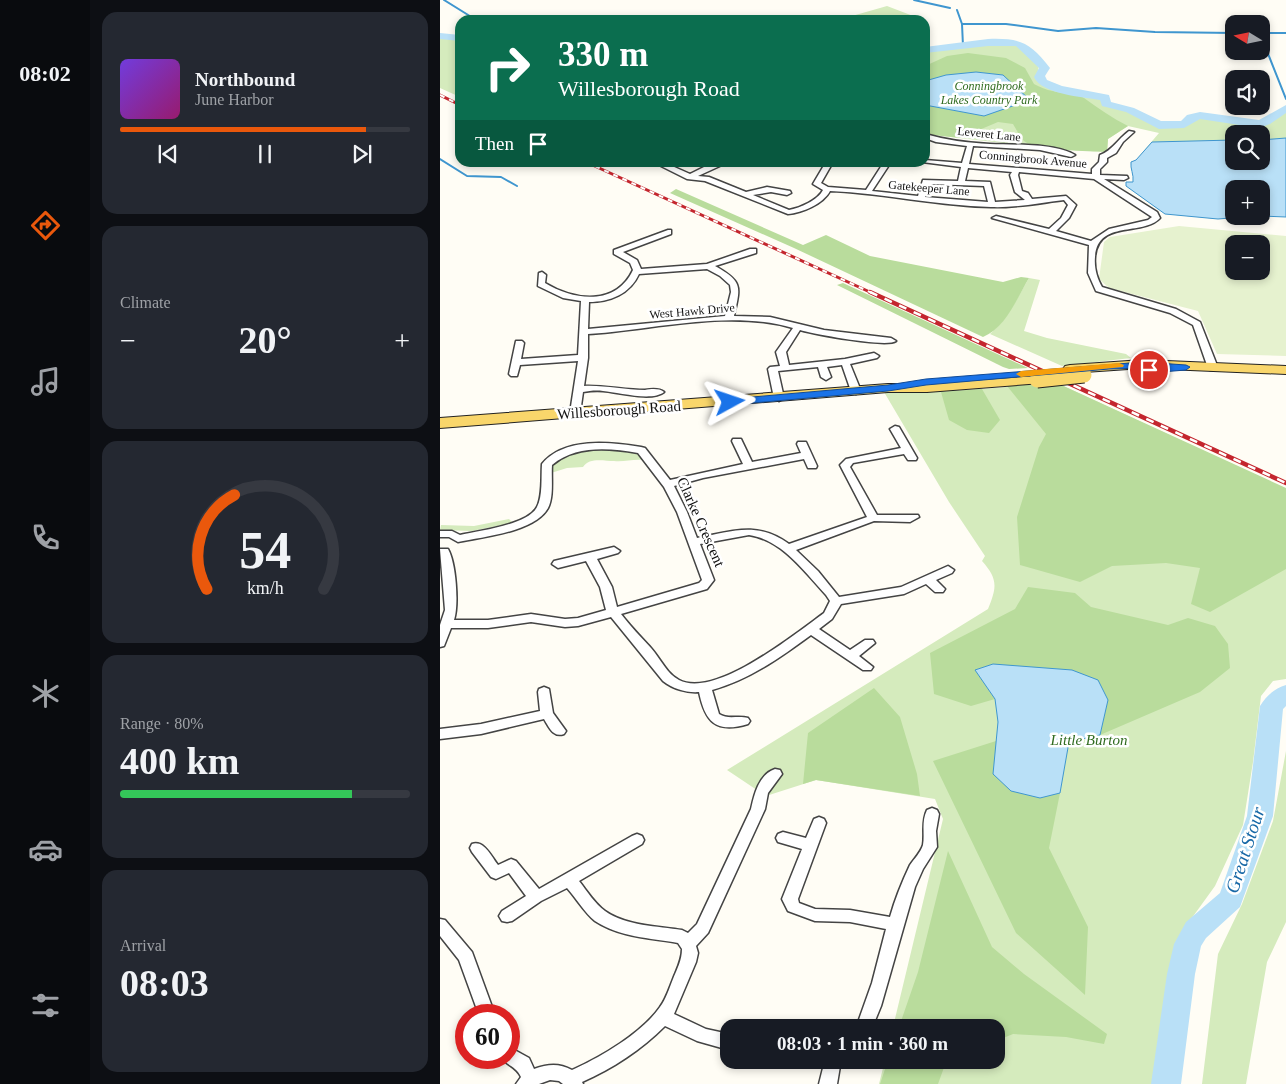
<!DOCTYPE html>
<html lang="en">
<head>
<meta charset="utf-8">
<style>
  :root { --surface:#171b24; --page:#242831; --text:#f1f3f6; --muted:#9ea1a6; --line:#363941; --accent:#ea580c }
  body { margin:0; font-family:"Times New Roman",serif; background:var(--page); color:var(--text); height:100vh; display:flex; flex-direction:column; font-size:19px; white-space:nowrap }
  * { box-sizing:border-box; margin:0 }
  p { font-size:16px; color:var(--muted) }
  .icon { flex:none; width:28px; height:28px; fill:none; stroke:currentColor; stroke-width:2; stroke-linecap:round; stroke-linejoin:round }
  .map { position:relative; flex:1; overflow:hidden }
  .sheet { display:flex; flex-direction:column; gap:12px; padding:12px; background:#0d0f14; width:350px }
  .sheet>* { flex:none }
  .hud { position:absolute; left:15px; top:15px; width:475px; height:152px; border-radius:15px; box-shadow:0 2px 8px #0003; background:#0b6e4f; color:#fff; overflow:hidden }
  .needle { width:32px; rotate:280deg }
  .controls { position:absolute; left:785px; top:15px; display:grid; gap:10px }
  .controls a { display:grid; place-items:center; width:45px; height:45px; border-radius:10px; background:var(--surface); box-shadow:0 2px 8px #0003; font-size:25px }
  .speed { position:absolute; left:15px; top:1004px; display:flex; gap:10px; font-size:25px; font-weight:700; text-align:center }
  .speed>* { display:grid; place-content:center; width:65px; height:65px; border-radius:50%; background:var(--surface); box-shadow:0 2px 8px #0003; line-height:1 }
  .speed .limit { border:8px solid #d22; background:#fff; color:#111 }
  .pin { position:absolute; display:grid; place-items:center; width:42px; height:42px; color:#fff; margin:-21px; border:2px solid #fff; border-radius:50%; box-shadow:0 1px 5px #0007 }
  .me { position:absolute; width:55px; margin:-28px; rotate:85deg; stroke-linejoin:round; filter:drop-shadow(0 0 4px #0008) }
  .turn { display:flex; align-items:center; gap:18px; height:105px; padding:0 20px; font-size:22px }
  .turn .icon { width:65px; height:65px; stroke-width:2.5 }
  .turn b { display:block; font-size:35px; line-height:42px }
  .then { display:flex; align-items:center; height:48px; padding:0 20px; background:#0003; gap:10px; font-size:19px }
  .big { font-size:38px; font-weight:800; line-height:1.1 }
  .sheet .widget { flex:1; display:flex; flex-direction:column; justify-content:center; gap:8px; min-width:0; padding:0 18px; border-radius:15px; background:var(--page) }
  .sheet .dial { align-items:center; gap:0 }
  .dial svg { height:130px; overflow:visible; fill:none; stroke:var(--line); stroke-width:7; stroke-linecap:round; text-anchor:middle }
  .dial text { fill:var(--text); stroke:none }
  .song { display:flex; align-items:center; gap:15px }
  .cover { width:60px; height:60px; border-radius:8px; background:linear-gradient(135deg,hsl(260 70% 55%),hsl(320 70% 35%)) }
  .played { height:5px; border-radius:2px; background:linear-gradient(90deg,var(--accent) 85%,var(--line) 85%) }
  .keys { display:flex; justify-content:space-around; direction:ltr }
  .heat { display:flex; justify-content:space-between; align-items:center; font-size:28px; direction:ltr }
  .charge { height:8px; border-radius:4px; background:linear-gradient(90deg,#34c759 80%,var(--line) 0) }
  .trip { position:absolute; left:280px; top:1019px; width:285px; height:50px; border-radius:15px; background:var(--surface); box-shadow:0 2px 8px #0003; font-weight:800; line-height:50px; text-align:center }
  main { display:flex; flex:1; min-height:0 }
  .tab-bar { display:flex; flex-direction:column; width:90px; justify-content:space-around; align-items:center; background:#090b0e; color:var(--muted) }
  .tab-bar .icon { width:35px; height:35px }
  .tab-bar .selected { color:var(--accent) }
  .tab-bar b { font-size:22px; color:var(--text) }
  .map>svg:first-child { display:block }
</style>
</head>
<body>
<main>
<nav class="tab-bar">
<b>08:02</b>
<svg class="icon selected" aria-label="directions" viewBox="0 0 24 24"><path d="M12 3l9 9-9 9-9-9zM9 14v-3h6M13 9l2 2-2 2"/></svg>
<svg class="icon" aria-label="music" viewBox="0 0 24 24"><path d="M9 18V5l10-2v13"/><circle cx="6" cy="18" r="3"/><circle cx="16" cy="16" r="3"/></svg>
<svg class="icon" aria-label="phone" viewBox="0 0 24 24"><path d="M5 4h4l2 5-3 2q2 4 5 5l2-3 5 2v4C11 20 4 13 5 4z"/></svg>
<svg class="icon" aria-label="climate" viewBox="0 0 24 24"><path d="M12 3v18M4 7l16 10M4 17L20 7"/></svg>
<svg class="icon" aria-label="car" viewBox="0 0 24 24"><path d="M5 17H2v-5l4-1 3-4h7l3 4 3 1v5h-3M9 17h6M6 11h13"/><circle cx="7" cy="17" r="2"/><circle cx="17" cy="17" r="2"/></svg>
<svg class="icon" aria-label="filters" viewBox="0 0 24 24"><path d="M4 7h16M4 17h16"/><circle cx="9" cy="7" r="2"/><circle cx="15" cy="17" r="2"/></svg>
</nav>
<section class="sheet">
<div class="widget">
<div class="song"><i class="cover"></i><div><b>Northbound</b><p>June Harbor</p></div></div>
<div class="played"></div>
<div class="keys"><svg class="icon" aria-label="previous" viewBox="0 0 24 24"><path d="M18 5L8 12l10 7zM5 5v14"/></svg><svg class="icon" aria-label="pause" viewBox="0 0 24 24"><path d="M8 5v14M16 5v14"/></svg><svg class="icon" aria-label="next" viewBox="0 0 24 24"><path d="M6 5l10 7-10 7zM19 5v14"/></svg></div>
</div>
<div class="widget"><p>Climate</p>
<div class="heat"><a>−</a><b class="big">20°</b><a>+</a></div>
</div>
<div class="widget dial"><svg viewBox="0 0 100 80">
<path d="M14 69A42 42 0 1 1 86 69"/>
<path d="M14 69A42 42 0 0 1 31 11" stroke="#ea580c"/>
<text x="50" y="56" font-size="32" font-weight="700">54</text>
<text x="50" y="72" font-size="11">km/h</text>
</svg></div>
<div class="widget"><p>Range · 80%</p><b class="big">400 km</b><div class="charge"></div></div>
<div class="widget"><p>Arrival</p><b class="big">08:03</b></div>
</section>
<div class="map">
<svg width="846" height="1084" viewBox="0 0 846 1084">
  <rect width="100%" height="100%" fill="#fffdf5"/>
  <!-- green -->
  <path fill="#d5ebbd" fill-rule="evenodd" d="M447,6L481,19L398,20Z
    M0,38L20,40V97L0,88Z
    M560,42L574,43L599,66L596,79L602,85L658,97L663,100L662,104C669,108 678,106 685,109C703,117 716,129 737,127C747,125 753,119 762,117L820,126L846,112V217L821,216V189H794V216H814L778,219L725,214L686,186V182H693C694,174 690,169 691,162L696,160L719,133L688,126L668,139L667,152L616,149L485,134V52C509,44 535,47 560,42ZM794,134H821V161H794Z
    M589,278L600,280L584,331L607,338L686,354L691,358L622,366L550,334C568,319 577,298 589,278Z
    M617,383L846,489V679L833,681L821,696L813,762L803,825L775,886L741,933L729,992L717,1084H439L445,1060H556V1028L453,1027L503,819L495,799L376,780L326,796L287,770L548,609C557,587 558,579 542,561L545,556L509,502L444,392L542,389Z
    M164,449H185L199,453L203,460C193,459 184,462 174,461C164,461 149,457 143,467L127,468L111,473L114,462L126,454Z
    M69,519L73,523L32,531L0,530L1,525L34,526Z
    M846,751V922L827,962L806,1084H762L778,954L802,904L833,821Z"/>
  <!-- forest -->
  <path fill="#b9dc9c" d="M528,53L566,58L585,68L594,84C600,87 606,90 613,91C622,94 635,92 644,98C658,108 672,118 688,126L668,139L667,152C650,151 596,151 584,141C580,137 576,129 573,124L558,122L520,138L485,134V105L544,116L589,100L563,75L536,72L506,75L485,81V66L507,56Z
    M236,189L363,245L386,235L430,256L563,282L581,277L589,278C577,298 566,328 543,337L354,248L230,193Z
    M403,283L588,368L569,369L563,367L397,285Z
    M617,383L846,488V569L770,612L751,604L760,568L726,563L672,566L640,582L580,565L577,517L599,447L606,434L567,386Z
    M542,389L560,420L549,433L527,430L509,420L501,392Z
    M588,587L635,593L651,607L728,625L748,618L775,626L788,644L790,668L760,692L660,735L668,700L553,664L535,670L555,699L531,706L494,694L490,653L575,609Z
    M434,688L460,717L477,774L480,796L376,780L363,784L368,733Z
    M556,741L553,774L600,798L620,793L609,848L648,927L645,995L576,933L493,761Z
    M508,851L552,947L584,974L667,1034L664,1044L626,1037L573,1034L556,1041V1028L459,1027L478,972Z
    M448,1060H511L506,1062L498,1084H440Z"/>
  <!-- pitch -->
  <path fill="#e6f2cf" fill-rule="evenodd" d="M739,226L846,236V356L777,354L758,311L669,288L659,279L664,242L670,237ZM794,244H821V271H794Z"/>
  <!-- water -->
  <path fill="#b9e0f7" stroke="#3f96cf" d="M536,72L563,75L590,100L544,116L485,105V81L506,75Z
    M846,138V217L821,216V189H794V216H814L778,219L725,214L686,186V182H693C694,174 690,169 691,162L696,160L712,142L794,140V161H821V140Z
    M553,664L632,670L658,680L668,700L660,735L629,742L620,793L600,798L571,791L553,774L558,722L555,699L535,670Z"/>
  <g fill="none" stroke-linecap="round" stroke-linejoin="round">
    <!-- stream -->
    <path stroke="#3f96cf" stroke-width="2" d="M4,0L33,18L43,20
      M474,0L510,8
      M517,10L522,24
      M821,33H846
      M821,36L846,99
      M523,46L522,24H566L618,31L656,28L715,32L794,33
      M0,159L27,176L61,177L77,186"/>
    <!-- river -->
    <path fill="#b9e0f7" fill-rule="evenodd" d="M0,33L20,35V41L0,39Z
      M548,39C580,38 590,42 610,68L605,76L607,80L622,86L669,95L671,102L694,108L721,121H741L747,115L760,112L819,120L846,105V113L830,124L819,128L760,119L744,128L719,129L686,112L662,106L660,100C643,97 601,94 594,77L599,68L576,46H548L485,53V47Z
      M846,685V706L843,709L833,816L800,907L766,938L761,946L755,974L741,1084H711L727,974L734,944L746,922L780,893L807,816L820,706C826,696 835,688 846,685Z"/>
    <!-- minor casing -->
    <g stroke="#444" stroke-width="3">
      <path id="minor" d="M689,131L694,132L683,142L676,153L667,158V162L660,169V175L687,176L688,178L684,180L664,179L717,212L720,218C702,237 658,219 655,257C654,268 657,278 662,287L736,309L760,322L778,368L776,370H770L768,368L753,325L730,313L656,291L648,273L649,245L552,218L556,216L609,229L621,218L628,205L624,200C600,203 575,208 551,207C497,206 444,193 390,191C383,204 362,213 348,214L265,181L247,179L213,162H223L250,174L274,162H282V165L258,176L269,177L306,192L327,187L350,191L351,193L347,195L331,192L313,195L349,210C360,208 378,200 383,190L373,184L386,162H393L381,183L388,187L426,190L444,162H451L432,191L478,196L483,180L518,181L521,167L482,162H485V160L522,163L527,146L496,142L485,138V134C506,140 528,143 550,144C573,145 616,143 635,155L631,157L600,150L533,146L529,164L652,174V169L659,162L660,155C673,150 677,140 689,131ZM528,168L572,172L570,175L575,192L585,200L555,202L550,182L525,181ZM579,172L654,179L712,217L708,220L669,229L651,241L616,231L629,218L636,205L626,196L592,199L588,193L582,191L578,175ZM489,184L544,186L548,202L485,197Z
        M228,230H231V234L183,252L197,260L201,269L267,264L310,249H316V253L275,266C304,282 300,287 294,316L330,317L384,330L451,338L456,341C447,348 374,334 360,330L346,352L349,365L405,359L434,353L439,356L437,358L410,364L421,391L416,394L411,391L402,365L387,367L391,377L386,380L381,377L378,367L338,371L344,398L339,401L334,398L328,369L330,367L340,366L336,352L353,328C289,309 213,330 148,334V358L144,386C164,385 184,390 205,390C211,389 219,388 224,392C212,402 177,392 163,391C156,390 149,391 143,392L140,413L135,416L130,413L138,361L80,365L77,376H71L69,374L76,341H82L84,343L81,359L138,355L141,301L123,298L98,286L99,273L102,272L106,275L105,283C135,301 176,306 193,270L190,263L174,254V250ZM267,269L280,276L290,285L291,292L285,316L148,329L149,302C170,302 190,294 199,274Z
        M455,426L459,427L477,458L476,460H468L464,454L413,463L410,467L437,515H478L479,517L470,522L434,521L356,550L378,571L399,597L461,587L508,566L514,570L512,573L496,580L505,589L503,592H495L486,584L464,594L401,604L392,619L379,629L410,650L425,640H433L435,643L419,656L433,667L431,670H423L371,635C341,657 309,680 272,690L279,714C288,720 298,715 308,718L310,721L308,724C275,734 265,721 259,692C247,693 233,689 223,681L171,617L138,626L125,627L91,622L48,628H11L4,646L0,647V625L5,610L0,549H8C16,563 19,605 14,620H48L91,614L125,619L138,618L166,610L160,587L146,561L118,568L112,564L114,561L174,547L180,551L178,553L157,559L172,587L177,607L259,583L262,580L237,512L224,487L198,453C169,448 136,445 112,465C111,478 114,496 108,508C95,532 42,537 18,542L9,537H0V531H12L20,535C38,531 88,525 97,507C103,496 101,477 102,464C124,437 170,442 201,447L205,448L230,480L303,464L292,441L293,439H301L312,462L361,453L357,444L358,442H366L377,466L376,468H368L364,459L263,478L234,486L247,512L257,538C293,531 317,521 349,544L427,517L400,465L406,459L461,448L450,429ZM309,535C342,540 364,571 386,595L390,601L384,613C355,634 275,699 239,680C227,674 220,658 211,648C201,637 190,626 181,614L267,589L274,580L260,544Z
        M104,687L109,689L113,713L126,731L124,734C113,738 109,727 104,719L41,734L0,739V729L41,724L100,711L98,692L99,689Z
        M335,769L340,770L342,774L328,793L325,809L268,933L256,946L258,953L256,962L234,1014L266,1029L289,1034V1050L257,1041L225,1026C202,1049 172,1069 142,1082L143,1084H123L119,1081L110,1080L99,1084H76L81,1077C76,1066 67,1066 62,1058H69V1047L89,1058L94,1069C108,1064 119,1063 132,1070C161,1057 202,1033 220,1007C226,999 229,989 233,979C237,969 242,960 242,949L238,943C210,938 179,937 155,921C145,913 136,898 127,888L101,901L72,921L67,922L62,921L59,916L62,911L86,896L69,873L56,879L51,877L32,852L30,848L32,844C44,840 51,856 58,865L71,859L76,861L99,889L192,836L197,834L202,836L204,840L202,844L139,881C147,891 155,904 165,911C186,926 218,926 242,930L248,933L257,924L311,809C314,795 319,774 335,769Z
        M492,808L497,810L499,814L496,831L497,847L483,869L475,887L441,1006L432,1028H416L432,983L446,929L410,922L375,921L348,911L342,899L362,849L338,842L336,838L338,834L343,832L366,838L374,819L379,817L384,819L386,823L358,899L359,903L375,909L410,910L450,917C455,899 462,882 470,865C474,859 481,852 483,845C485,833 481,822 487,810Z
        M0,919L5,920L32,952L55,1015H39L19,960L0,936Z
        M385,1060H401L397,1084H379Z"/>
    </g>
    <!-- primary casing -->
    <g stroke="#222" stroke-width="2">
      <path id="primary" d="M703,360L846,366V374L703,368L630,373L625,372L623,369L625,366L630,365Z
        M597,376L602,377L604,380L602,383L487,392H448L0,428V418L448,384H487Z"/>
    </g>
    <!-- minor -->
    <use href="#minor" fill="#fff" fill-rule="evenodd"/>
    <!-- primary -->
    <use href="#primary" fill="#f9d66b" fill-rule="evenodd"/>
    <!-- rail-far1 casing -->
    <g stroke="#c4262e" stroke-width="3">
      <path id="rail-far1" d="M0,95L20,105
        M146,162L432,293"/>
    </g>
    <!-- rail casing -->
    <g stroke="#c4262e" stroke-width="4.5">
      <path id="rail" d="M430,292L846,483"/>
    </g>
    <!-- rail-far1 -->
    <use href="#rail-far1" stroke="#fff" stroke-width="2" stroke-dasharray="5" stroke-linecap="butt"/>
    <!-- rail -->
    <use href="#rail" stroke="#fff" stroke-width="2.5" stroke-dasharray="8" stroke-linecap="butt"/>
    <!-- primary-bridge casing -->
    <g stroke="#222" stroke-width="17" stroke-linecap="butt">
      <path id="primary-bridge" d="M597,380L644,375"/>
    </g>
    <!-- primary-bridge -->
    <use href="#primary-bridge" stroke="#f9d66b" stroke-width="15"/>
  </g>
  <!-- route -->
  <path fill="#1a73e8" stroke="#114b97" d="M703,362L746,365L750,367L746,370L709,373L705,370L709,368L669,369L486,385L448,391L290,405L285,402L290,399L448,385L486,379Z"/>
  <!-- slow -->
  <path fill="#f59e0b" d="M679,363L684,365L683,367L581,377L576,374L581,371Z"/>
  <g text-anchor="middle" dominant-baseline="central" stroke-width="5" stroke-linejoin="round" paint-order="stroke">
    <!-- far-park labels -->
    <g font-size="12" font-style="italic" fill="#2f6b1f" stroke="#fff">
      <text x="549" y="86">Conningbrook<tspan x="549" dy="14">Lakes Country Park</tspan></text>
    </g>
    <!-- far-street labels -->
    <g font-size="12" fill="#111" stroke="#fff">
      <text transform="translate(549 134) rotate(6)">Leveret Lane</text>
      <text transform="translate(593 159) rotate(5)">Conningbrook Avenue</text>
      <text transform="translate(489 188) rotate(5)">Gatekeeper Lane</text>
      <text transform="translate(252 311) rotate(-5)">West Hawk Drive</text>
    </g>
    <!-- street labels -->
    <g font-size="15" fill="#111" stroke="#fff">
      <text transform="translate(179 410) rotate(-4)">Willesborough Road</text>
      <text transform="translate(261 522) rotate(66)">Clarke Crescent</text>
    </g>
    <!-- park labels -->
    <g font-size="15" font-style="italic" fill="#2f6b1f" stroke="#fff">
      <text x="649" y="740">Little Burton</text>
    </g>
    <!-- near-water labels -->
    <g font-size="19" font-style="italic" fill="#1768a6" stroke="#fff">
      <text transform="translate(805 850) rotate(-72)">Great Stour</text>
    </g>
  </g>
</svg>
<div class="controls">
<a><svg class="needle" viewBox="-14 -14 28 28"><path d="M0-13l5 13h-10z" fill="#e53935"/><path d="M0 13l5-13h-10z" fill="#9ea1a6"/></svg></a>
<a><svg class="icon" aria-label="sound" viewBox="0 0 24 24"><path d="M4 9h4l5-4v14l-5-4H4zM17 9q2 3 0 6"/></svg></a>
<a><svg class="icon" aria-label="search" viewBox="0 0 24 24"><circle cx="10" cy="10" r="6"/><path d="M15 15l6 6"/></svg></a>
<a>+</a>
<a>−</a>
</div>
<div class="speed"><div class="limit">60</div></div>
<div class="pin" style="left:709px;top:370px;background:#d93025"><svg class="icon" aria-label="arrive" viewBox="0 0 24 24"><path d="M6 21V4h12l-3 4 3 4H6"/></svg></div>
<svg class="me" style="left:290px;top:402px" viewBox="-20 -20 40 40"><path d="M0-17L14 15 0 8-14 15z" fill="#1a73e8" stroke="#fff" stroke-width="4"/></svg>
<div class="trip">08:03 · 1 min · 360 m</div>
<div class="hud">
<div class="turn"><svg class="icon" aria-label="right" viewBox="0 0 24 24"><path d="M7 20v-9h11M14 6l5 5-5 5"/></svg><div><b>330 m</b>Willesborough Road</div></div>
<div class="then">Then<svg class="icon" aria-label="arrive" viewBox="0 0 24 24"><path d="M6 21V4h12l-3 4 3 4H6"/></svg></div>
</div>
</div>
</main>
</body>
</html>
